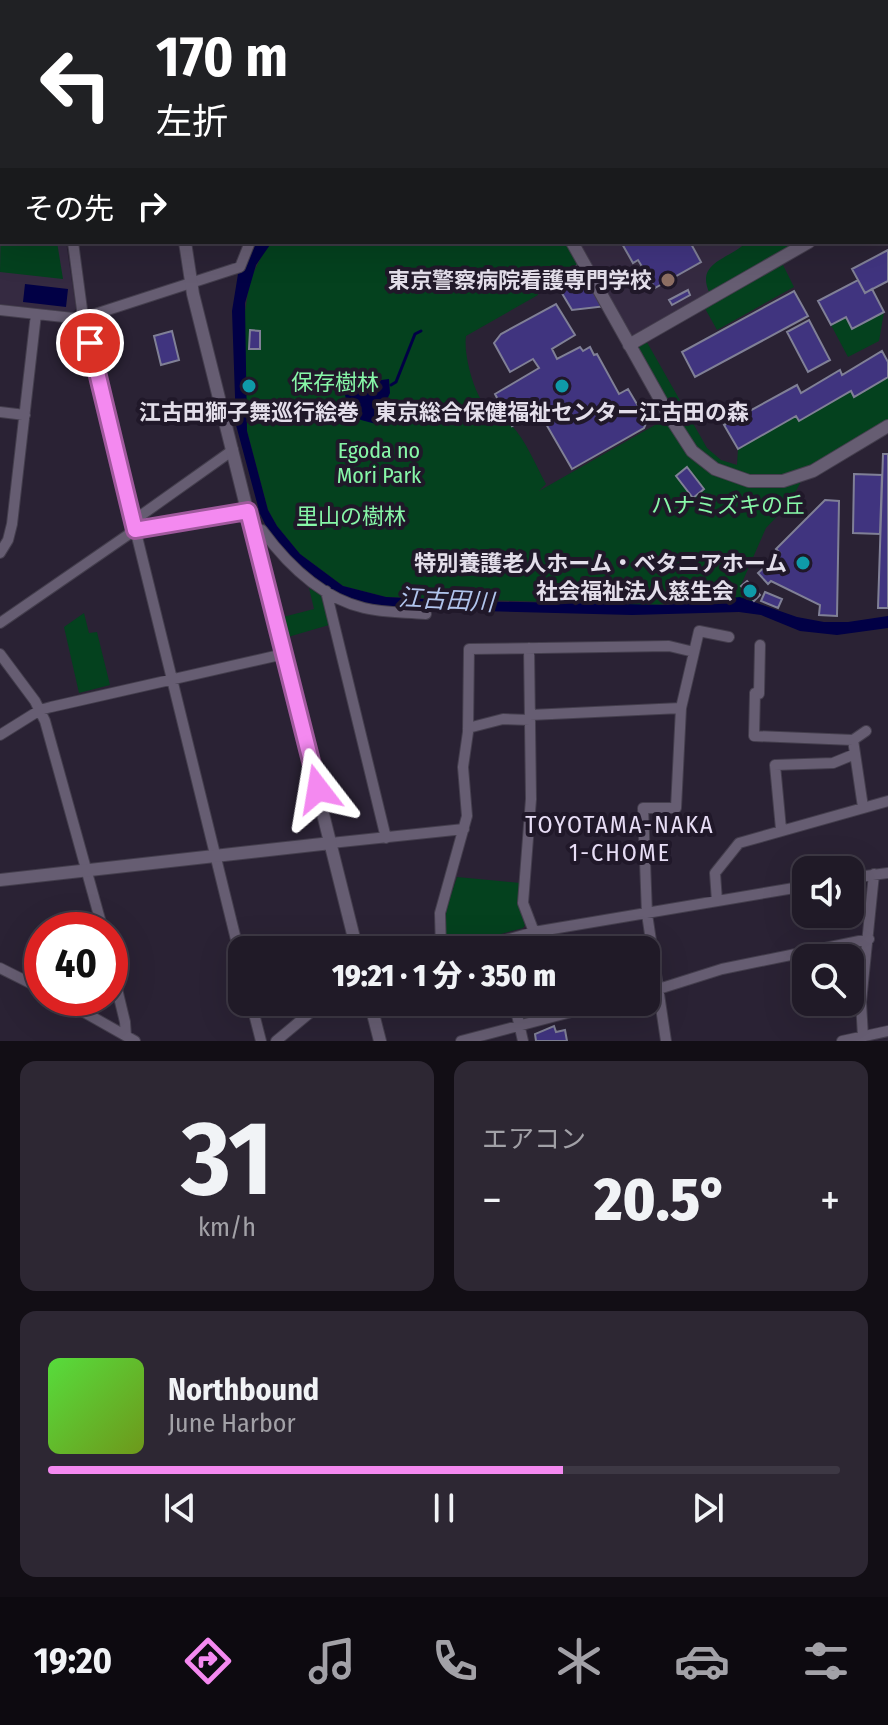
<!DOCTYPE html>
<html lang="ja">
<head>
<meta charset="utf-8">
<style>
  :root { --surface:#201a27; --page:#2d2733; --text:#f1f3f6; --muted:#a2a1a7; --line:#3d3844; --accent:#f489f0 }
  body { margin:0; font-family:"Fira Sans Condensed","Noto Sans JP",sans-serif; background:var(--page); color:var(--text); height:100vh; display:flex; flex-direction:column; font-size:30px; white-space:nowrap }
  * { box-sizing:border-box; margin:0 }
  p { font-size:26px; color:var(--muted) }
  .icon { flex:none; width:44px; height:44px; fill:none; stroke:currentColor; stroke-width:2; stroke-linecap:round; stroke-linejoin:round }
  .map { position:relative; height:1041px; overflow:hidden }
  .sheet { display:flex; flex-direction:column; gap:20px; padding:20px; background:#120e15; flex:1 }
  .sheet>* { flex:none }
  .hud { position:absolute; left:0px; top:0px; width:888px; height:244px; box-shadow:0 8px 32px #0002,0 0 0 2px var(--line); background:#202124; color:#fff; overflow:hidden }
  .buttons { position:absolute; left:792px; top:856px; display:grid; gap:16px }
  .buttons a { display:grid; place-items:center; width:72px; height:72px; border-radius:16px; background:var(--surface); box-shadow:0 8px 32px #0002,0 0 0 2px var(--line); font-size:40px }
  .speed { position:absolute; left:24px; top:912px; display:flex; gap:16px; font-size:40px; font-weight:700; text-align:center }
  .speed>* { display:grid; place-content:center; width:104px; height:104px; border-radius:50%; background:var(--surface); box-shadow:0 8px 32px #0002,0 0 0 2px var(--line); line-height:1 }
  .speed .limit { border:12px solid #d22; background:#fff; color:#111 }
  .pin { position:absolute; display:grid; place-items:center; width:68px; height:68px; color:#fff; margin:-34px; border:4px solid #fff; border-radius:50%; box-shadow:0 2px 8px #0007 }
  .me { position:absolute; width:88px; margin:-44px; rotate:346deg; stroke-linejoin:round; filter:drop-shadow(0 0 6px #0008) }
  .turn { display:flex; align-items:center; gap:28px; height:168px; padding:0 24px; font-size:36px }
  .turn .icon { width:104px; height:104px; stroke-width:2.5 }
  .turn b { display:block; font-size:56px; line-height:68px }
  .then { display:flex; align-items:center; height:76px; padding:0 24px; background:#0003; gap:16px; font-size:30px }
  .big { font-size:60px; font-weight:800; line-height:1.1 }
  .sheet .widget { flex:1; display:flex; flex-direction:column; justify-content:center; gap:12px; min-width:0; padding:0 28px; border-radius:16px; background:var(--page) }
  .sheet .dial { align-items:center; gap:0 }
  .dial b { font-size:104px; line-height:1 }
  .song { display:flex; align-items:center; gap:24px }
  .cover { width:96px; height:96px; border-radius:12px; background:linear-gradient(135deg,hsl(110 70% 55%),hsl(80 70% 35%)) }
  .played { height:8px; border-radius:4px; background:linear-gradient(90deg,var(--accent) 65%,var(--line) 65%) }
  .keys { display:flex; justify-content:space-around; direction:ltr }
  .heat { display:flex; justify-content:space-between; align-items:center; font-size:44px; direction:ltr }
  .sheet .tiles { flex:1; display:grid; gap:20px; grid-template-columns:1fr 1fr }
  .widget:last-child { grid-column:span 2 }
  .trip { position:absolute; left:228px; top:936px; width:432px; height:80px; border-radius:16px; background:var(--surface); box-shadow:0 8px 32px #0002,0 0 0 2px var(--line); font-weight:800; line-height:80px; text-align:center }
  .dock { display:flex; height:128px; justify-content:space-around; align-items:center; background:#0d0a10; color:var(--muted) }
  .dock .icon { width:56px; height:56px }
  .dock .current { color:var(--accent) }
  .dock b { font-size:36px; color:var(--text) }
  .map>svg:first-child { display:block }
</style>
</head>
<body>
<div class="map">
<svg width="888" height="1041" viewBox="0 0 888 1041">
  <rect width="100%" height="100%" fill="#2a2234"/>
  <!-- built -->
  <path fill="#352a41" d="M0,141L2,242H66L76,309L73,312L0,304Z
    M574,242H770L780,259L629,345Z"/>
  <!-- green -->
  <path fill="#04411e" d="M511,0H749L507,2Z
    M2,163V242H57L63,279L0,272Z
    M272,242H572L583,262L537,291L538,295L466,336C463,356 476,405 495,416C500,419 506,419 511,425C526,440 536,466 546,484L539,491L669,417L629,345L644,337L707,448L721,460L737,465L738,449L796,416L851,391L855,397L888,377V426L804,476L789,504L766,528L741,585L754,601L644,605L386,597L343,586L300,554L277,526L268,510L247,431L244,318L250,280L263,253Z
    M747,242H809L780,259L794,287L717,330L702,303L712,298C692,262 727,261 747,242Z
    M884,312L879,341L848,357L831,325L846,317L853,329Z
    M309,588L321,595L329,625L288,637L283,617L314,609Z
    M84,613L89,633L97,632L110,685L79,693L64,627Z
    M457,877L520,883L518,902L525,925L523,928L446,949C440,923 449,901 457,877Z"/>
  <!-- water -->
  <path fill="#010045" d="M253,242H272L256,265L245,303L247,431L268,510L277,526L300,554L343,586L386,597L464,601L667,605L740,597L797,617L824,622H848L888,616V628L837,635L800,631L761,615L739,612L632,615L408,609L358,603L338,595L293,561L269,532L260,514L236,425L232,311L238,274Z
    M25,284L68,289L66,307L23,302Z
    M389,379L390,393L376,424L361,420L349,413L345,395C356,383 373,381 389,379Z"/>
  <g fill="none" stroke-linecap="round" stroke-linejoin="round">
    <!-- stream -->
    <path stroke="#010045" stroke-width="3" d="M391,385L396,382L415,334L421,331"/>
  </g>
  <!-- building -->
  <path fill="#40347f" stroke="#808096" stroke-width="2" d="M819,0H871L875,2H824Z
    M886,40H888V128L886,127Z
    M621,242H690L701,262L655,288L638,260L633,263Z
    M888,250V281L865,293L852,269Z
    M583,262L607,306L572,310L554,280Z
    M858,280L865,293L872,289L884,312L852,329L846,317L831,325L818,301Z
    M688,290L690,295L672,305L669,300Z
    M794,291L808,316L695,377L682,352Z
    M556,304L575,335L552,349L557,359L580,347L583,351L590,347L594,355L597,354L619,394L628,389L647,421L644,428L572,469L542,417L535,420L532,414L512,426L495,394L539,368L533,359L510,372L494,343L501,334Z
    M809,320L830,360L808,372L787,332Z
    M250,330L260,331V349H249Z
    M172,331L179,360L161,365L154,336Z
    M882,351L888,362V377L854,397L851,391L799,421L796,416L738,449L724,425L797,385L801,393L840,370L842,375Z
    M883,454H888V608H878Z
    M687,467L704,489L693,498L676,476Z
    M854,474L882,475L880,534L853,533Z
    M825,500L839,501L837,616L819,615L820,605L771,581L768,584L758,573L780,553L776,549Z
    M747,581L760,595L754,601L741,586Z
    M765,592L782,599L778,608L761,601Z
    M554,1026L556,1032L565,1030L567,1041H536L535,1034Z"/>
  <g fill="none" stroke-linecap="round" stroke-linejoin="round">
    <!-- minor casing -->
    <g stroke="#443e4d" stroke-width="12">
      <path id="minor" d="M34,0V2
        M224,0L225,2
        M347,0V2
        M475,2L476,0
        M0,134H2
        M73,242L83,317L242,964
        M0,310L73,318L92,315L240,267L250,242
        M0,412L25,415
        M133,521L233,450
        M254,532L262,530C287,564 322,598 364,608C384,613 406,612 426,614
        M0,553L8,540L12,524L36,314
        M326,591L386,838
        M0,623L135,530L248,511
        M760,645L759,694L755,693L754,736L853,740
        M529,648L531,799L523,903L534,932
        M0,654L35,701L45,721L103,930
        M530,715L681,708
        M468,728L503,719L530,720
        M0,735L40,710L51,707L284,654
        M863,807L853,740L866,731
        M781,829L775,765L833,763L855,754
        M331,843L464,829
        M850,878L888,873
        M717,901L715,873L739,843L888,801
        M441,950L440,913L467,816L463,767L468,732L469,649L669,646L694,652
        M471,950L534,932L806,886
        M110,960L125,1022L126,1036
        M0,968L42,989
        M646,993L722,969L869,939
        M59,998L135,1041
        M251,1002L261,1041
        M514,1002L523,1041
        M863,1037L861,1002L874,874
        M276,1041L323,1002
        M461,1041L609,1002
        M666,1041L647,914L643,808H676L681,708L699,631L729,637
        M842,1041L888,1031"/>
    </g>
    <!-- tertiary casing -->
    <g stroke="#443e4d" stroke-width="14">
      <path id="tertiary" d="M146,0V2
        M521,0L522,2
        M886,206L888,205
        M185,242L193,294L357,950
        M572,242L670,417L692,451L715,469L749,481H783L813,471L888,426
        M629,345L809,242
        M0,880L331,843
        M370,1002L380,1041"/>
    </g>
    <!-- minor -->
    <use href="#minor" stroke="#665d72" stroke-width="10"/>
    <!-- tertiary -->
    <use href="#tertiary" stroke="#665d72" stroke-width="12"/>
  </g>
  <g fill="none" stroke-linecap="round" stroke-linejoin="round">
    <!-- route casing -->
    <g stroke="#9f599c" stroke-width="20">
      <path id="route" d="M90,343L135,530L248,511L318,789"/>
    </g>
    <!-- route -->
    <use href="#route" stroke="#f489f0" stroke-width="14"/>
  </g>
  <!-- markers -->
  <circle fill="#8d6e63" stroke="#201829" stroke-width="3" cx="668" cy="280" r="8"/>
  <g fill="#0f9aa8" stroke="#201829" stroke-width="3">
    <circle cx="249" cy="386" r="8"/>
    <circle cx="562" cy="386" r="8"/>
    <circle cx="803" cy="563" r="8"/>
    <circle cx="750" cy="591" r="8"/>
  </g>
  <g text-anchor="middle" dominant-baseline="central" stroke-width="8" stroke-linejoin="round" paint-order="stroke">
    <!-- poi labels -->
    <g font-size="22" font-weight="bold" fill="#e3deea" stroke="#201829" text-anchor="end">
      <text x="652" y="280">東京警察病院看護専門学校</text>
      <text x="249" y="412" text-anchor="middle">江古田獅子舞巡行絵巻</text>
      <text x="562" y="412" text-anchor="middle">東京総合保健福祉センター江古田の森</text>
      <text x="787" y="563">特別養護老人ホーム・ベタニアホーム</text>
      <text x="734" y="591">社会福祉法人慈生会</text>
    </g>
    <!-- park labels -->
    <g font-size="22" fill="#87f7a8" stroke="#201829">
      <text x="335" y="382">保存樹林</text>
      <text x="379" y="450">Egoda no<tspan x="379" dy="25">Mori Park</tspan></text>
      <text x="728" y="505">ハナミズキの丘</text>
      <text x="351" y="516">里山の樹林</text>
    </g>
    <!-- water labels -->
    <g font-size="24" font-style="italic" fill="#b1c5ed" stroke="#201829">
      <text transform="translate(446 600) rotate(3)">江古田川</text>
    </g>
    <!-- neighbourhood labels -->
    <g font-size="24" letter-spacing="2" fill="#e7ddf5" stroke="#201829">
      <text x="620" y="825">TOYOTAMA-NAKA<tspan x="620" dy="28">1-CHOME</tspan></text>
    </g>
  </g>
</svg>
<div class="buttons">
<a><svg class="icon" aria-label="sound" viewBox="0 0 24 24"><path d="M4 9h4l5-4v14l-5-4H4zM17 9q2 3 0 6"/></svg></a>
<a><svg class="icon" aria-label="search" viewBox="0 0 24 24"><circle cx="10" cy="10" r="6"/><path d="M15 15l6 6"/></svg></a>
</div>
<div class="speed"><div class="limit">40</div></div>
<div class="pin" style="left:90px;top:343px;background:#d93025"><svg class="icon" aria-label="arrive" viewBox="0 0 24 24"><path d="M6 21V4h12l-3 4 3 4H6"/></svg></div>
<svg class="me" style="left:318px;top:789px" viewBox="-20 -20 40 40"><path d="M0-17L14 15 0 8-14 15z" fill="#f489f0" stroke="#fff" stroke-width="4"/></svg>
<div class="trip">19:21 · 1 分 · 350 m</div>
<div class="hud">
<div class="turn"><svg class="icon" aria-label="left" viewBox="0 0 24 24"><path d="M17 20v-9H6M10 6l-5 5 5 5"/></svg><div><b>170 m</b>左折</div></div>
<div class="then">その先<svg class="icon" aria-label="right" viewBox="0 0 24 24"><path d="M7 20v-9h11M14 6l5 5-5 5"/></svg></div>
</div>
</div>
<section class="sheet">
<div class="tiles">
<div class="widget dial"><b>31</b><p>km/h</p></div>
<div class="widget"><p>エアコン</p>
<div class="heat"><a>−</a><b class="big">20.5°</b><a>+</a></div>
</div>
<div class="widget">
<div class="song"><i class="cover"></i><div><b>Northbound</b><p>June Harbor</p></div></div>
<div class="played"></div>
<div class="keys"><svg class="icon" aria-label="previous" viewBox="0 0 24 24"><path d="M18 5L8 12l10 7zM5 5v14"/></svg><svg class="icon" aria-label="pause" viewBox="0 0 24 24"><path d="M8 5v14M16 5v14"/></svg><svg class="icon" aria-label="next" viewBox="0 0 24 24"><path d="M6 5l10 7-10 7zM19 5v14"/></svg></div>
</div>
</div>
</section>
<nav class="dock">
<b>19:20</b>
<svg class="icon current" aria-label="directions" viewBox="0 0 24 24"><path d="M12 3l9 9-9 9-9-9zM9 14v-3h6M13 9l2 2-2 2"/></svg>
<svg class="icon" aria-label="music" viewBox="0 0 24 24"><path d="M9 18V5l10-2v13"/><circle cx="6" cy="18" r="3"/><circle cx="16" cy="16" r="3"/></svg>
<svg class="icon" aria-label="phone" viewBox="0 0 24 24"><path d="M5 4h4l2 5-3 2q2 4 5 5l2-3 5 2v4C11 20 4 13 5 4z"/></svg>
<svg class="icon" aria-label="climate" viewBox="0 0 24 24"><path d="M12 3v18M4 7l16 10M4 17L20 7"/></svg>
<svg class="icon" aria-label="car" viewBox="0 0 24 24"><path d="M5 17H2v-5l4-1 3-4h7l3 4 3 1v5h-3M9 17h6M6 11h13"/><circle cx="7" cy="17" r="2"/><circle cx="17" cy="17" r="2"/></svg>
<svg class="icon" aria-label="filters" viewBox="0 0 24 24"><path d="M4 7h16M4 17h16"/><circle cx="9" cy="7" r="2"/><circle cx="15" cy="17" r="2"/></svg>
</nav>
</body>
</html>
